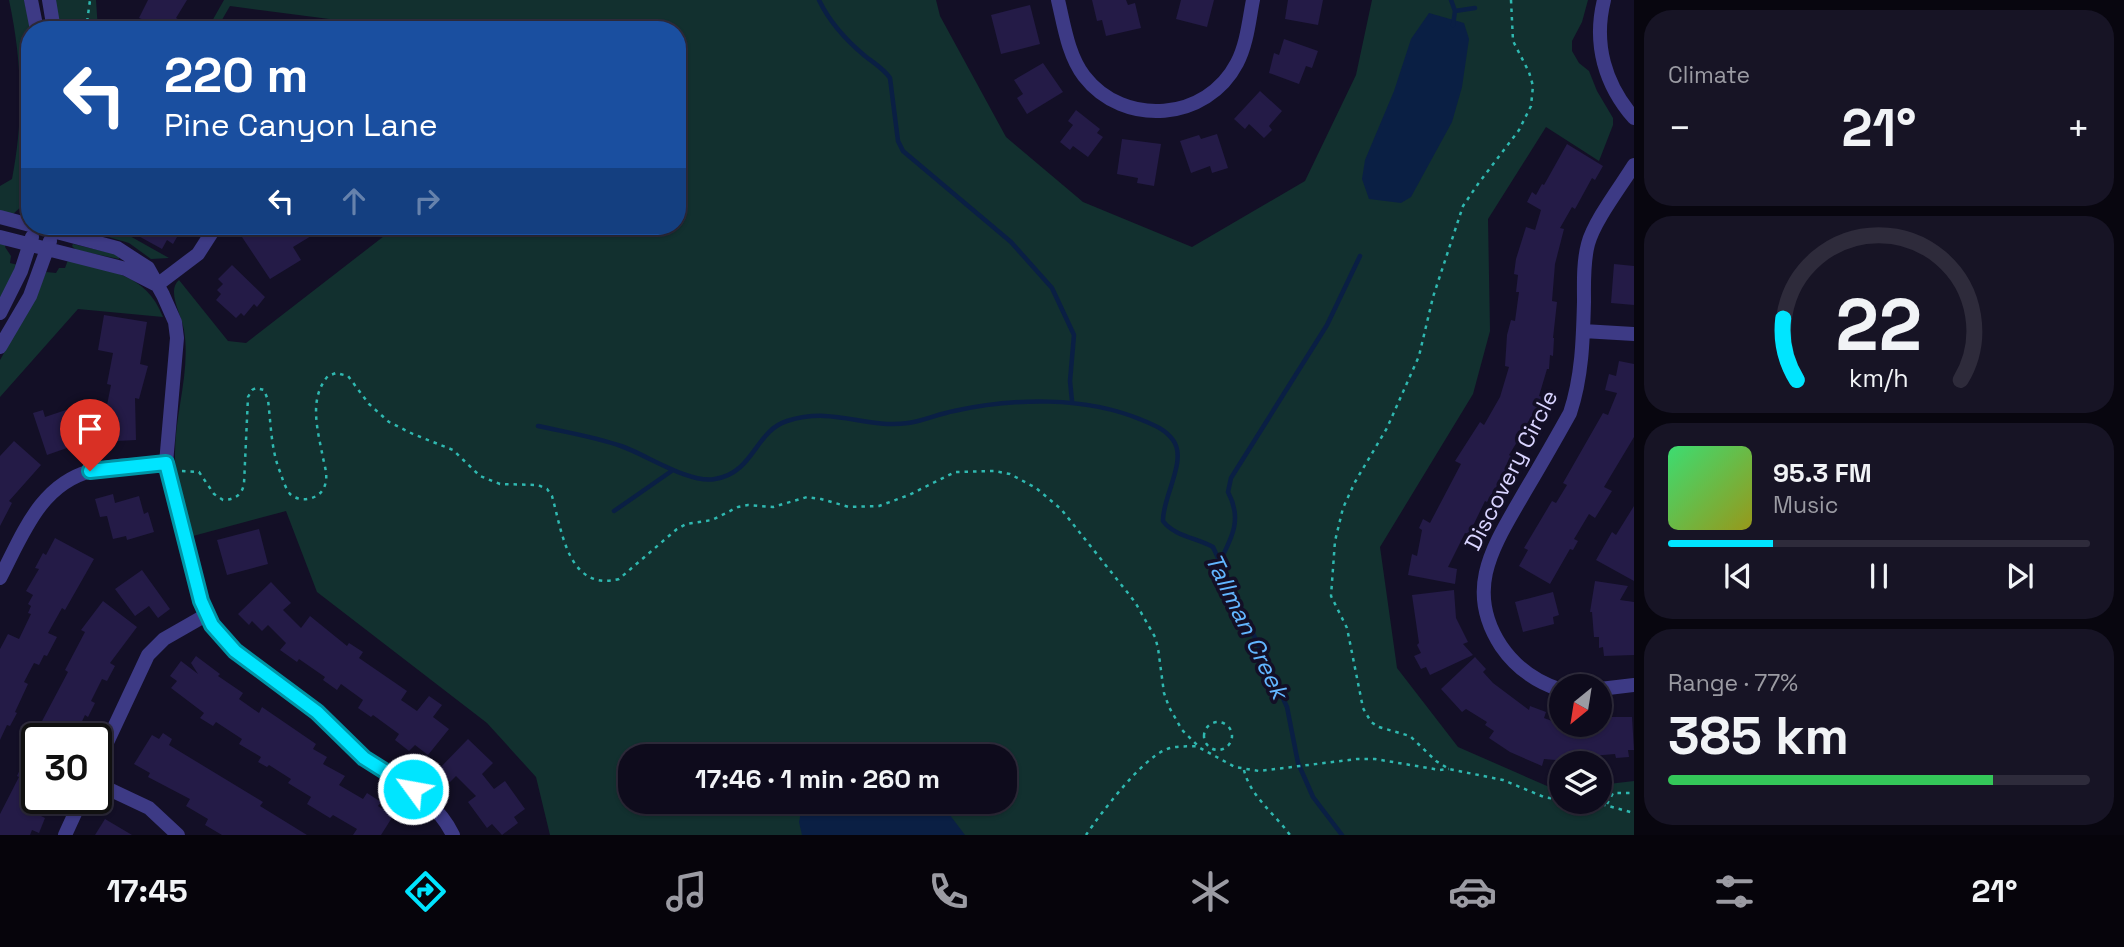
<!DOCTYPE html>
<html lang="en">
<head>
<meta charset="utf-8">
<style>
  :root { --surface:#0e0b1c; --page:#171425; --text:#f1f3f6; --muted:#9b9ba3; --line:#2e2b3b; --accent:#00e5ff }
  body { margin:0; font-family:"Space Grotesk",sans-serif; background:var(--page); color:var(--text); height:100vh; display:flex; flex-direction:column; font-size:26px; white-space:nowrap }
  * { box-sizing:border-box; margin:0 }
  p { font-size:23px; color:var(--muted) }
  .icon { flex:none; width:38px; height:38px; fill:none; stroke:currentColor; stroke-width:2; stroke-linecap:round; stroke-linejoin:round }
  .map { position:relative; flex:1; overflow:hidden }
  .panel { display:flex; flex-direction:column; gap:10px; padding:10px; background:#08060f; width:490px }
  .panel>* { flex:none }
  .hud { position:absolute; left:21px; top:21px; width:665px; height:214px; border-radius:28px; box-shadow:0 2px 5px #0004,0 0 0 2px var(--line); background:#1a4fa0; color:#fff; overflow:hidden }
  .needle { width:46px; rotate:210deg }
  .tools { position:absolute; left:1549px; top:674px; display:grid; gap:14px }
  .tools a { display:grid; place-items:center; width:63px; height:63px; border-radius:50%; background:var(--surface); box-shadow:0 2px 5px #0004,0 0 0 2px var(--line); font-size:35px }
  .speed { position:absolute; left:21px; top:723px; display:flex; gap:14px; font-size:35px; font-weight:700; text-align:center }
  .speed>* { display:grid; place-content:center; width:91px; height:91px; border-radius:50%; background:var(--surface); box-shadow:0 2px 5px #0004,0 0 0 2px var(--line); line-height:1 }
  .speed .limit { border:4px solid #111; border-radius:10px; background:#fff; color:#111 }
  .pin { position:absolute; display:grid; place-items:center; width:60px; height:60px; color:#fff; margin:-72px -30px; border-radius:50% 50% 50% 0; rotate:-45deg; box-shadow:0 0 7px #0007 }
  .pin .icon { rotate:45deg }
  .me { position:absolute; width:77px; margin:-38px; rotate:302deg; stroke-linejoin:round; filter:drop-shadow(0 0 5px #0008) }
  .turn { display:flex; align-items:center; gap:24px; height:147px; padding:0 28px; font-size:32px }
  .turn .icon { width:91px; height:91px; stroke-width:2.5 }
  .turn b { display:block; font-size:49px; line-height:60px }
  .lanes { display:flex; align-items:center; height:66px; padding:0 28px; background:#0003; justify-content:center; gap:35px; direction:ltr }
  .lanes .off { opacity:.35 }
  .big { font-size:52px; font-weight:700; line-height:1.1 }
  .panel .widget { flex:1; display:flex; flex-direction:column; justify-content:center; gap:10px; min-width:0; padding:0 24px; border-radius:28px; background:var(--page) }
  .panel .dial { align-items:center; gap:0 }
  .dial svg { height:182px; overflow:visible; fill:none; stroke:var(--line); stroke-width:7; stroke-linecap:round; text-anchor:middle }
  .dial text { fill:var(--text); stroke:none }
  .song { display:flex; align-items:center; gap:21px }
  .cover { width:84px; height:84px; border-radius:10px; background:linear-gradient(135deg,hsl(140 70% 55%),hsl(60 70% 35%)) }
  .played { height:7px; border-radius:4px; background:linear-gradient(90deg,var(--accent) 25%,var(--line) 25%) }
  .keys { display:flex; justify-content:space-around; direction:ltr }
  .heat { display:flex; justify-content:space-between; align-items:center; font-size:38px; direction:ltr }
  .charge { height:10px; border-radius:5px; background:linear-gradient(90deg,#34c759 77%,var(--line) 0) }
  .trip { position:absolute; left:618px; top:744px; width:399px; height:70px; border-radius:28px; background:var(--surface); box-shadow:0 2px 5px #0004,0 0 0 2px var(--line); font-weight:700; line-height:70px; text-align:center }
  .tabs { display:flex; height:112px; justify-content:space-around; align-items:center; background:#06040b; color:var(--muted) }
  .tabs .icon { width:49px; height:49px }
  .tabs .active { color:var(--accent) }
  .tabs b { font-size:32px; color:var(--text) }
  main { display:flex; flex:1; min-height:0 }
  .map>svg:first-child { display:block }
</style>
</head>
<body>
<main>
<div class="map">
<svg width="1634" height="835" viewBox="0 0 1634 835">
  <rect width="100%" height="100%" fill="#130f26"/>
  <!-- green -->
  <path fill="#12302f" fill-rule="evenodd" d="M9,0H24L31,30L30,198L27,197L24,204L12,215L0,212V186L12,179C24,118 22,61 9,0Z
    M54,0H96L98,30H60Z
    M224,0H936L940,16L1006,137L1083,202L1192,247L1305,181L1356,75L1372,0H1588L1582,22L1572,41V51L1579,63L1589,71L1597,91L1613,118V125L1599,161L1546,127L1488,219L1490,331L1473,394L1380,547L1397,668L1458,747L1554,789H1561V802H1600V785L1634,781V835H550L536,777L487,723L317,592L286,511L193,536C187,511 176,484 175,458C174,415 191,372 184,330C182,315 166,291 179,280L228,341L246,343L397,226H677V30H349L337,20L230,6L216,30H207ZM630,756H1004V802H630Z
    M78,226H112L169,258L151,259L129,243L78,228Z
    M0,242L6,244L5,247L11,256L10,263L18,265L0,303Z
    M73,244L119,255V259L76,250L72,246Z
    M68,260C109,271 146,273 163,317L78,309L0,397V360L36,297L46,272L56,273L59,268H65Z"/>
  <!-- water -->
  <path fill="#0a1f44" d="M1429,13L1464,23L1469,39L1462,87L1452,122L1411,197L1401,203L1369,199L1362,179L1365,160L1394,91L1411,39Z
    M803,802H940L965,835H802L799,822Z"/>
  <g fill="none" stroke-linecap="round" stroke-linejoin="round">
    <!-- stream -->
    <path stroke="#0a1f44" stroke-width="4.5" d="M819,0C829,21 847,41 865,56C874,63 884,69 890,78L898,141L903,151L1011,242L1052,288L1074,335L1070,381L1072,401
      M1451,0L1455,11
      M1453,25L1455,11L1475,8
      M538,426C565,432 595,437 621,446C645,454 689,484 715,479C754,473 755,431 787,421C835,406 864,429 908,423C923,421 938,414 954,411C1014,398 1085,396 1142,420C1154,425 1165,429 1173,440C1188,460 1162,498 1163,521C1174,536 1197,538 1213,547L1287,707L1298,763L1306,781L1313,797L1342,835
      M614,511L673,470
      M1220,561C1233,536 1242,518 1228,492L1231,478L1327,325L1360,256"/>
  </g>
  <!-- building -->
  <path fill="#241b47" d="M148,0H187L176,18L183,22L179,30H145L149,22L139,18Z
    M1092,0H1126L1128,5L1135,3L1141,28L1106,36L1102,20L1097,21Z
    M1181,0H1214L1207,27L1176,19Z
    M1288,0H1323L1318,25L1285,19Z
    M1030,5L1040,44L1001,54L991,15Z
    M1284,39L1318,51L1312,68L1306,66L1299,84L1269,73L1274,53L1279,55Z
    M1043,63L1063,92L1027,114L1017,98L1023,94L1014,80Z
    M1260,91L1282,111L1269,126L1272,130L1264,138L1249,124L1245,129L1234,119Z
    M1076,110L1100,129L1097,133L1103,137L1088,157L1073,146L1070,150L1060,142L1073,125L1068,121Z
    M1217,134L1228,168L1212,173L1210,166L1191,173L1180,141L1199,135L1201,139Z
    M1122,139L1161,144L1154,186L1137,183L1138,178L1117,174Z
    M1567,144L1603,166L1595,180L1592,178L1575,209L1572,207L1560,228L1564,229L1555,264L1552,301L1557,302L1553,338H1554L1553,356L1550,355L1549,369H1547L1539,396L1545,398L1542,410L1524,440L1520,437L1509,455L1514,458L1487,502L1485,501L1469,534L1465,533L1448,567L1457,569L1455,584L1408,575L1412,554L1417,556L1422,530L1419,528L1423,519L1430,523L1461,464L1455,461L1480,422L1484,425L1500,397L1509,367L1505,366L1507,335L1511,320L1515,321L1519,292H1516L1518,275L1514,274L1516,259L1526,227L1535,230L1541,210L1527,202L1532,192L1536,195L1542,184L1544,185Z
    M138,226H173L181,230L173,244L167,240L162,249L133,233Z
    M259,226H312L316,233L293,247L301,260L270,279L242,237Z
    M1614,264L1634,266V305L1611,303Z
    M232,265L265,297L257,307L254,304L244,316L241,313L236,318L216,300L221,294L217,290L223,284L218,279Z
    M104,315L147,322L140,364L148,366L139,399L135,398L136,440L97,442L96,414H103L102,405H107L111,385L107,384L113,353L98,350Z
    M1619,361L1634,364V437L1604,487L1612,491L1595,518L1589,514L1574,539L1578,541L1573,550L1570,549L1550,584L1519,566L1528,550L1524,548L1552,501L1556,503L1567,485L1563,483L1603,413L1608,415L1617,393L1605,390L1609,374L1616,376Z
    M69,409L72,419L76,417L84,442L47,455L33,413L43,410L45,417Z
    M14,441L41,465L9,501L12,503L0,526V456Z
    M113,494L115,503L139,496L144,514L148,512L154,532L127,540L126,536L113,539L107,516L100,517L95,499Z
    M1634,506V581L1596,560L1612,532L1616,535Z
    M259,529L268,564L227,575L217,540Z
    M55,538L94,559L65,610L62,608L48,633L57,637L47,656L44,655L39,665L34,663L24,682L28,684L15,712L17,713L10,726L7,725L0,740V649L8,634L19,639L31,614L28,613L31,606L28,604L33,595L26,591L39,569L35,568L43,553L46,555Z
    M142,570L170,609L158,618L149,606L135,616L115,589Z
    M1595,581L1628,586L1620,600L1634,602V655L1604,656L1603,647L1599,648V637H1594L1592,612H1590Z
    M271,582L291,603L283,610L301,628L310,616L347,646L349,643L363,652L359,658L407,691L401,700L417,711L429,696L442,705L433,717L449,729L428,755L415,745L409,751L395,740L399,734L373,715L371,717L358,708L363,700L341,684L337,690L323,680L325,677L299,659L297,662L280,650L286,643L268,625L262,631L252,621L249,625L238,614Z
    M1454,590L1456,618L1468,642L1463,644L1473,655L1430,675L1426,667L1421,669L1414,656L1421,653L1417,645L1419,643L1412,595Z
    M1553,592L1559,615L1553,617L1554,624L1523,632L1515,602Z
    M103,601L137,627L110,663L115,666L107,681L102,679L91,701L95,703L88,717L85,715L74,738H37V798H48L39,815L45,818L39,833L32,830L30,835H0V814L19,777L17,776L41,723L68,672L65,670L85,632L81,630Z
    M196,656L220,674L218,676L243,693L239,699L259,713L262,707L316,744L313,749L327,757L323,764L345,776L339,785L363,799L367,793L381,802L378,806L393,816L381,835H353L357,829L333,815L330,818L307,804L311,797L288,783L291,779L269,765L267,767L258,762L261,757L239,744L242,739L216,722L213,726L200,718L204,713L171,688L177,681L170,676L181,661L198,674L191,663Z
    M1475,657L1486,669L1483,672L1493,683L1529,710L1530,706L1546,712L1544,718L1560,724H1600V717H1632L1634,750H1628L1629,757L1616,758L1615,754L1591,756L1590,763L1544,759L1542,766L1510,752L1489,738L1494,731L1485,725L1487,722L1466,709L1462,712L1441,689Z
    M163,733L172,739L169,745L263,802L260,806L307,835H222L205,825L208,819L186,806L190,799L148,777L150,773L134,764L152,735L159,739Z
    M468,739L493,763L482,774L494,789L505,781L525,809L514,817L518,823L502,835L492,824L487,828L468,802L476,796L456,776L450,782L438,770Z
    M105,819L132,835H95Z"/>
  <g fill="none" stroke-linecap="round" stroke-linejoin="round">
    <!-- path -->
    <path stroke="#2fb8b0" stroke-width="2.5" stroke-dasharray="3.5 5" stroke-linecap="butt" d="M1511,0L1513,41L1529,72L1533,86L1531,106L1519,130L1478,184L1463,206L1433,297L1419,356L1387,428L1355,482L1343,508L1335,541L1331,596L1347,628L1363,708L1371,722L1379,727L1410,736L1436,761L1449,769L1503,780L1544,797L1561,800
      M86,30L90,0
      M182,471L199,472L214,494L223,500C234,500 242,495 244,484L248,397L252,390L256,388L264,390L268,400C271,424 271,452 281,474C283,481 286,489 290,494C301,504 321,499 325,485C328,476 325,467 323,458C318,431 308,399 328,376L336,373L348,376L369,404L389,422L413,434L453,450L480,476L500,484L538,485L547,489L552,496C562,531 568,592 619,579L677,529L686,524L712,520L738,507L748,505L773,507L807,497L821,499L849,507L879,506L909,495L955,472L994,471L1010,474L1036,488L1061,509L1135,602L1155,637L1158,648L1164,693L1169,707L1182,730L1200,748L1235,767L1259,771L1357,759H1375L1440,770L1449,769
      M1204 736a14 14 0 1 1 28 0a14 14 0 1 1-28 0Z
      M1244,770C1250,796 1275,814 1290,835
      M1594,802L1634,813
      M1607,804L1613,793H1634
      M1086,835C1101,813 1141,760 1165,750C1175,745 1187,747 1198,746"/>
    <!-- minor -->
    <path stroke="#3d3a85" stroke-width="14" d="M31,0L37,30
      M49,0L54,30
      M1058,0C1064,25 1068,55 1084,76C1124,128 1207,121 1237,63C1247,44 1249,20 1253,0
      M1604,0C1593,44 1605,85 1634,118
      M0,217L117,248L148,268L163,295L175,322L177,338L166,463L206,615C230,658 277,680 314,710C333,725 346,744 365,759C397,783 434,796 453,835
      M0,237L126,269L155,284
      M157,285L198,254L216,226
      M0,313L21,271L32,237
      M1583,331L1634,334
      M0,347L30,296L50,241
      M0,578C22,536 40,484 91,471C115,464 141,465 166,463
      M1600,689L1634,685
      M1561,690C1536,682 1516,668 1501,646C1463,588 1495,544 1524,493C1540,466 1555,440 1570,413C1582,377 1583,340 1584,302C1584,283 1583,263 1588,244C1594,221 1621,186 1634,165
      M96,766L148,655L164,639L206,615
      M96,783L149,808L178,835
      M65,835L82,798"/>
  </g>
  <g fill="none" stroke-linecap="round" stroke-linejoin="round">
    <!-- route casing -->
    <g stroke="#0095a6" stroke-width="18">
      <path id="route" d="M90,471L166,463L201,601L212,625L235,651L317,712L364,758L413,789"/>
    </g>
    <!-- route -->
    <use href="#route" stroke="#00e5ff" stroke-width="12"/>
  </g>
  <g text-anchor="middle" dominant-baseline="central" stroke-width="7" stroke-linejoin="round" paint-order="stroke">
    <!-- street labels -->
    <g font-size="23" fill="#d9d4ff" stroke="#130f26">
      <text transform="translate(1511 470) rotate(-63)">Discovery Circle</text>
    </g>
    <!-- water labels -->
    <g font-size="24" font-style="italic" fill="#62b6ff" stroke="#130f26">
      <text transform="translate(1247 626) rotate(64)">Tallman Creek</text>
    </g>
  </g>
</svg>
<div class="tools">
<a><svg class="needle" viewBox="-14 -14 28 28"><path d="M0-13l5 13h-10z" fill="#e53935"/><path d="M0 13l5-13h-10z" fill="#9b9ba3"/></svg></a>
<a><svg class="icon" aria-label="layers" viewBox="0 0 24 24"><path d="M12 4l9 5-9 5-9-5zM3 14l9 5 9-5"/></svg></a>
</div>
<div class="speed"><div class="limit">30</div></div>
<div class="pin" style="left:90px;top:471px;background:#d93025"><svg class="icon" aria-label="arrive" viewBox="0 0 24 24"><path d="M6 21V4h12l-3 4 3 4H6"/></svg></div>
<svg class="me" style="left:413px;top:789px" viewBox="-20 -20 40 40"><circle r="17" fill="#00e5ff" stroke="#fff" stroke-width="3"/><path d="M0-11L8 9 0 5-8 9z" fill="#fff"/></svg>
<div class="trip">17:46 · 1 min · 260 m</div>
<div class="hud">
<div class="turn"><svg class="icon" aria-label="left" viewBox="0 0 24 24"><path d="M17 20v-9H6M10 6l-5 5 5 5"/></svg><div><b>220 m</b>Pine Canyon Lane</div></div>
<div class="lanes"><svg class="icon" aria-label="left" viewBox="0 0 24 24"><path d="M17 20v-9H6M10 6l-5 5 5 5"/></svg><svg class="icon off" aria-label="ahead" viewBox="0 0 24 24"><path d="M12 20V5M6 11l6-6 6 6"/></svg><svg class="icon off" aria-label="right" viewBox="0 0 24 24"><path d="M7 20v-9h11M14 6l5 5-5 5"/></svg></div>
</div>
</div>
<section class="panel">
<div class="widget"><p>Climate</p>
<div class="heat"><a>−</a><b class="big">21°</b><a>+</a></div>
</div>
<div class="widget dial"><svg viewBox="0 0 100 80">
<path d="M14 69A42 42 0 1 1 86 69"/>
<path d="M14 69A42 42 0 0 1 8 42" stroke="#00e5ff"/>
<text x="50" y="56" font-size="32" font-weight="700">22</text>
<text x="50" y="72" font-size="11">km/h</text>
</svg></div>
<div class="widget">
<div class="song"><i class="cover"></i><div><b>95.3 FM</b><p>Music</p></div></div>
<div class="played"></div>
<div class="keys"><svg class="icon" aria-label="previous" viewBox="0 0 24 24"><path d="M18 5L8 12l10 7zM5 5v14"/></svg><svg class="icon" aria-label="pause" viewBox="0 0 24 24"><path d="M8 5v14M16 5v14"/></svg><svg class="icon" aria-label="next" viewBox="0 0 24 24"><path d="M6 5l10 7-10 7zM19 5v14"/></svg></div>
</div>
<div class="widget"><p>Range · 77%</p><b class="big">385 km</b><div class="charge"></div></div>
</section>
</main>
<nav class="tabs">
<b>17:45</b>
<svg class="icon active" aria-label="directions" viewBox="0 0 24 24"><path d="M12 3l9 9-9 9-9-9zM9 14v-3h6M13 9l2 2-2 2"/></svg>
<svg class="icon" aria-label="music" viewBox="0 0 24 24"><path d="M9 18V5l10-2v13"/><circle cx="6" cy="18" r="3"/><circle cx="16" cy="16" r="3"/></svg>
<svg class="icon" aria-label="phone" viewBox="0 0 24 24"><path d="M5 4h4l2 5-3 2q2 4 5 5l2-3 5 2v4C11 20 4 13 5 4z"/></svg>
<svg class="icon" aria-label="climate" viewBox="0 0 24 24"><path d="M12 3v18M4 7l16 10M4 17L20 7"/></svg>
<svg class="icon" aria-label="car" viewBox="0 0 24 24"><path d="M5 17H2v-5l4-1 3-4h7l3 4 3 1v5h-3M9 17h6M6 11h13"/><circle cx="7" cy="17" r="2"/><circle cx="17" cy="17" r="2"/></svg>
<svg class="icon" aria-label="filters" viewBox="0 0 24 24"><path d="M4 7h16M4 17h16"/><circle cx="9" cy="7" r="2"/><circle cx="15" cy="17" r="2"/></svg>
<b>21°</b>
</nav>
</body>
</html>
